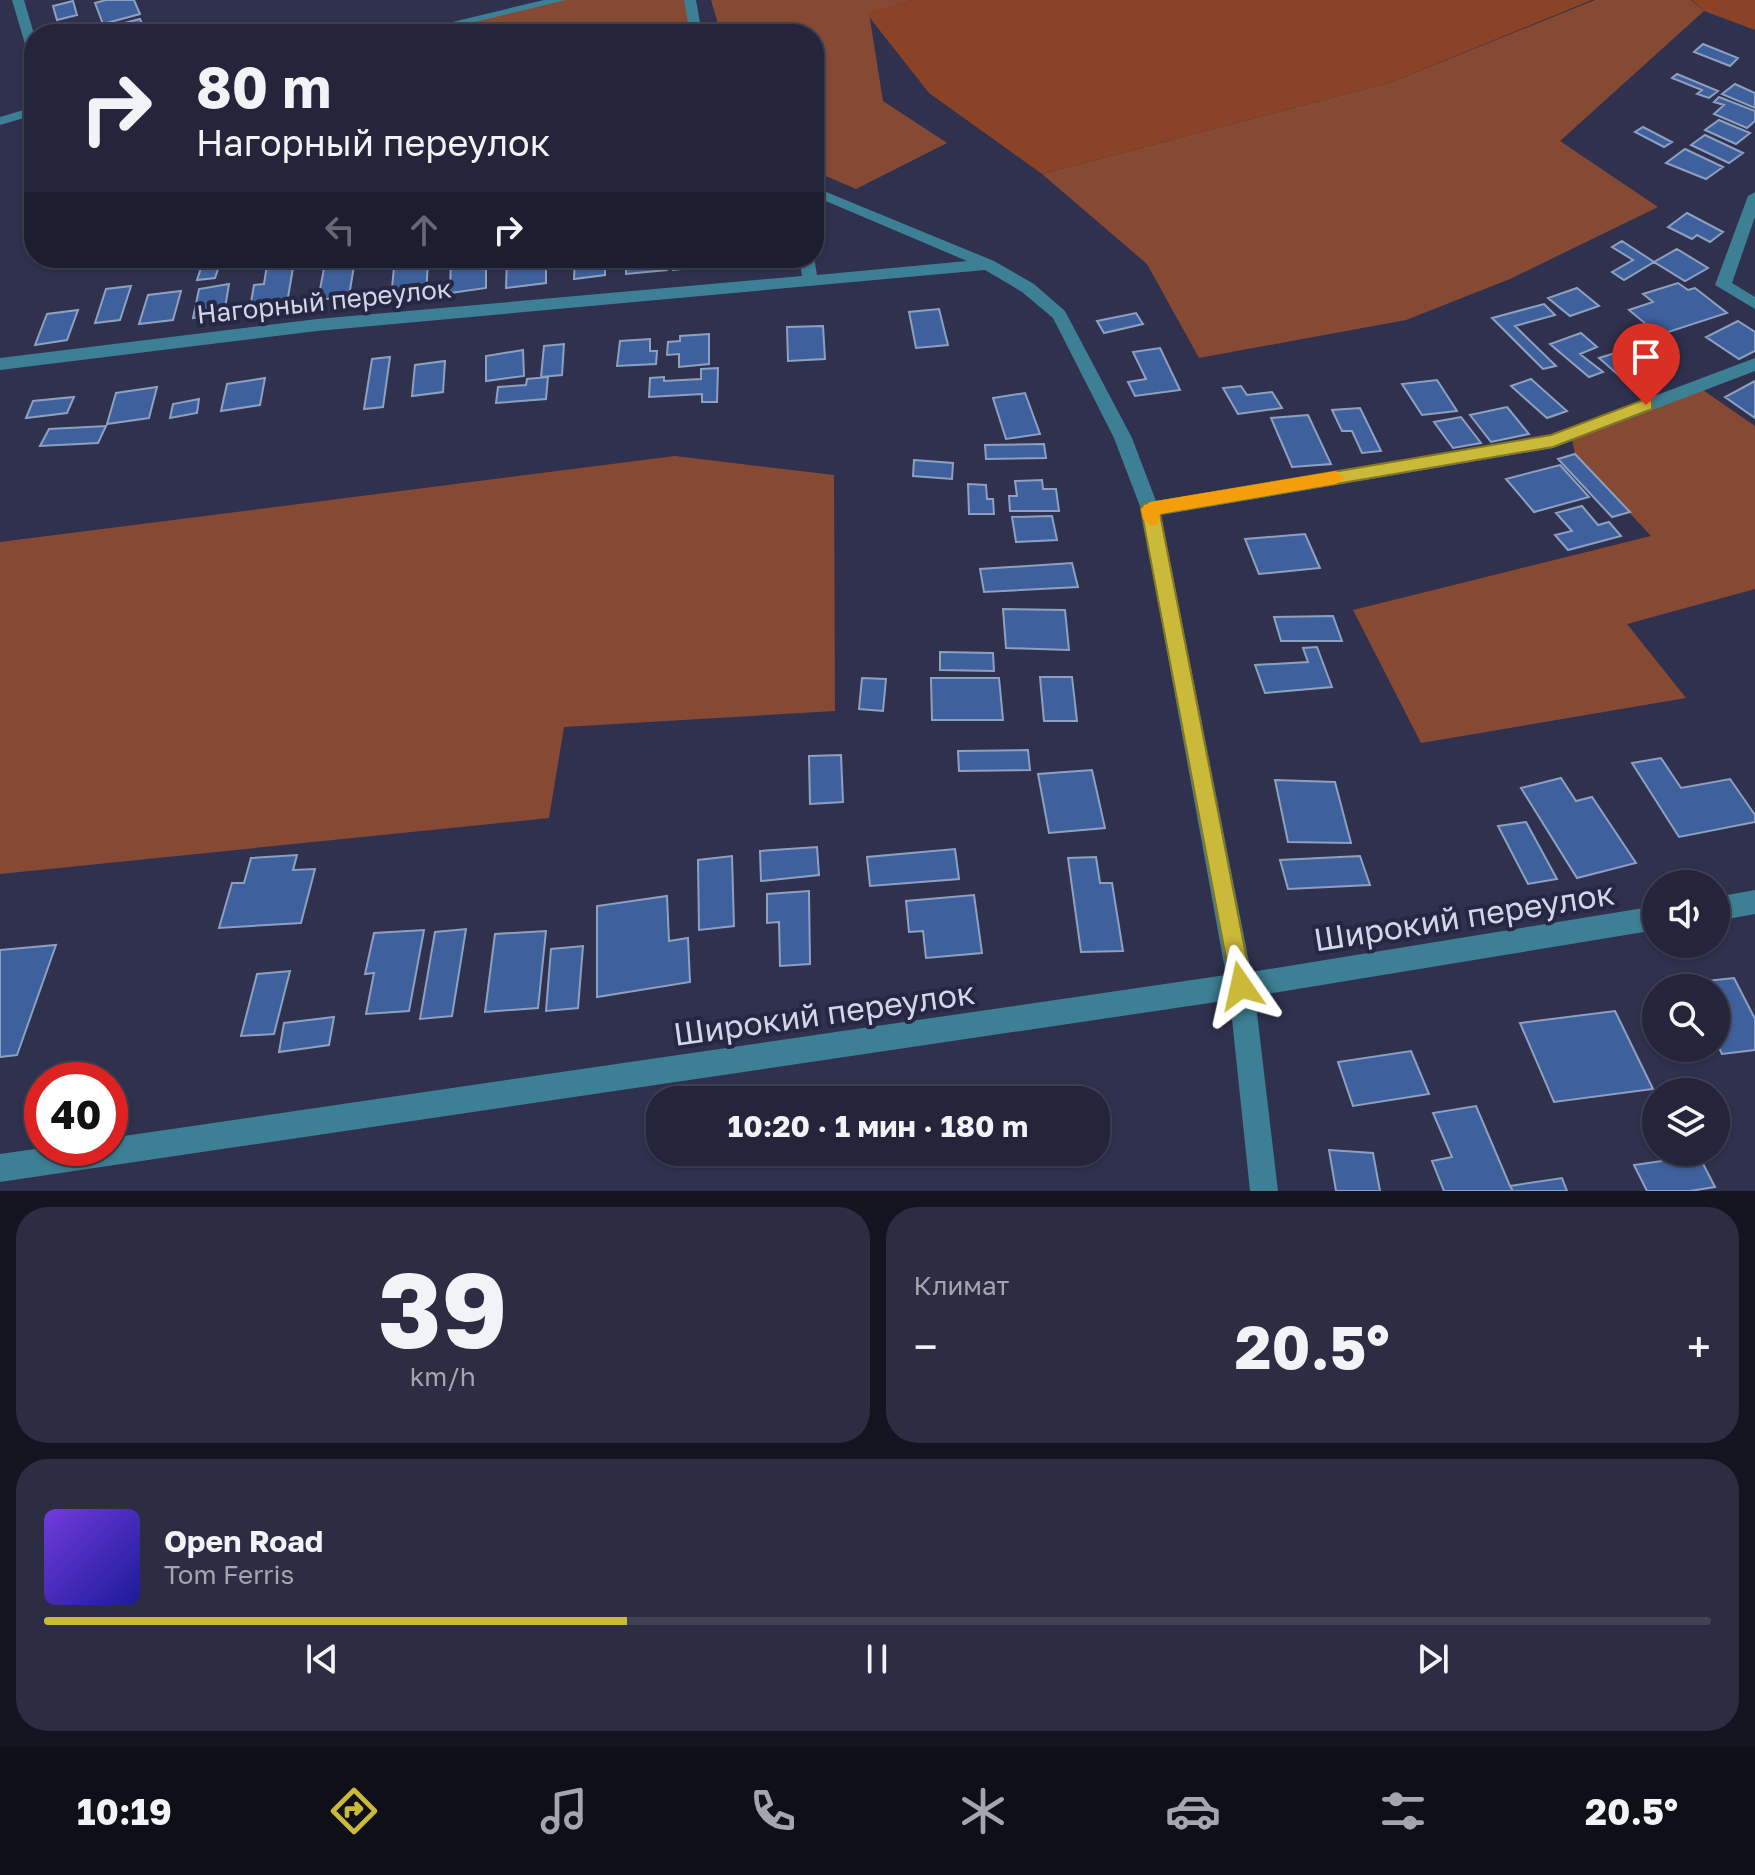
<!DOCTYPE html>
<html lang="ru">
<head>
<meta charset="utf-8">
<style>
  :root { --surface:#24253a; --page:#2c2d42; --text:#f1f3f6; --muted:#a3a5af; --line:#414254; --accent:#cbb939 }
  body { margin:0; font-family:"Golos Text",sans-serif; background:var(--page); color:var(--text); height:100vh; display:flex; flex-direction:column; font-size:30px; white-space:nowrap }
  * { box-sizing:border-box; margin:0 }
  p { font-size:26px; color:var(--muted) }
  .icon { flex:none; width:44px; height:44px; fill:none; stroke:currentColor; stroke-width:2; stroke-linecap:round; stroke-linejoin:round }
  .map { position:relative; height:1191px; overflow:hidden }
  .drawer { display:flex; flex-direction:column; gap:16px; padding:16px; background:#141420; flex:1 }
  .drawer>* { flex:none }
  .top-card { position:absolute; left:24px; top:24px; width:800px; height:244px; border-radius:32px; box-shadow:0 2px 6px #0004,0 0 0 2px var(--line); background:#24253a; color:var(--text); overflow:hidden }
  .buttons { position:absolute; left:1642px; top:870px; display:grid; gap:16px }
  .buttons a { display:grid; place-items:center; width:88px; height:88px; border-radius:50%; background:var(--surface); box-shadow:0 2px 6px #0004,0 0 0 2px var(--line); font-size:40px }
  .speed { position:absolute; left:24px; top:1062px; display:flex; gap:16px; font-size:40px; font-weight:700; text-align:center }
  .speed>* { display:grid; place-content:center; width:104px; height:104px; border-radius:50%; background:var(--surface); box-shadow:0 2px 6px #0004,0 0 0 2px var(--line); line-height:1 }
  .speed .limit { border:12px solid #d22; background:#fff; color:#111 }
  .pin { position:absolute; display:grid; place-items:center; width:68px; height:68px; color:#fff; margin:-82px -34px; border-radius:50% 50% 50% 0; rotate:-45deg; box-shadow:0 0 8px #0007 }
  .pin .icon { rotate:45deg }
  .me { position:absolute; width:88px; margin:-44px; rotate:349deg; stroke-linejoin:round; filter:drop-shadow(0 0 6px #0008) }
  .turn { display:flex; align-items:center; gap:28px; height:168px; padding:0 40px; font-size:36px }
  .turn .icon { width:104px; height:104px; stroke-width:2.5 }
  .turn b { display:block; font-size:56px; line-height:68px }
  .lanes { display:flex; align-items:center; height:76px; padding:0 40px; background:#0003; justify-content:center; gap:40px; direction:ltr }
  .lanes .off { opacity:.35 }
  .big { font-size:60px; font-weight:700; line-height:1.1 }
  .drawer .tile { flex:1; display:flex; flex-direction:column; justify-content:center; gap:12px; min-width:0; padding:0 28px; border-radius:32px; background:var(--page) }
  .drawer .dial { align-items:center; gap:0 }
  .dial b { font-size:104px; line-height:1 }
  .song { display:flex; align-items:center; gap:24px }
  .cover { width:96px; height:96px; border-radius:12px; background:linear-gradient(135deg,hsl(260 70% 55%),hsl(240 70% 35%)) }
  .played { height:8px; border-radius:4px; background:linear-gradient(90deg,var(--accent) 35%,var(--line) 35%) }
  .keys { display:flex; justify-content:space-around; direction:ltr }
  .heat { display:flex; justify-content:space-between; align-items:center; font-size:44px; direction:ltr }
  .drawer .tiles { flex:1; display:grid; gap:16px; grid-template-columns:1fr 1fr }
  .tile:last-child { grid-column:span 2 }
  .trip { position:absolute; left:646px; top:1086px; width:464px; height:80px; border-radius:32px; background:var(--surface); box-shadow:0 2px 6px #0004,0 0 0 2px var(--line); font-weight:700; line-height:80px; text-align:center }
  .dock { display:flex; height:128px; justify-content:space-around; align-items:center; background:#0e0f17; color:var(--muted) }
  .dock .icon { width:56px; height:56px }
  .dock .selected { color:var(--accent) }
  .dock b { font-size:36px; color:var(--text) }
  .map>svg:first-child { display:block }
</style>
</head>
<body>
<div class="map">
<svg width="1755" height="1191" viewBox="0 0 1755 1191">
  <rect width="100%" height="100%" fill="#30314e"/>
  <!-- green -->
  <path fill="#864a34" d="M560,0H690L696,34H408Z
    M711,0H912L869,13L883,101L947,143L856,189L814,171V34H721Z
    M1595,0H1691L1704,11L1560,141L1658,207L1510,279L1406,320L1199,358L1147,264L1042,174L1392,82Z
    M1697,386L1755,426V589L1627,624L1686,698L1421,743L1353,610L1651,536L1575,454L1571,434Z
    M675,456L834,475L835,711L564,727L549,818L0,874V542Z"/>
  <!-- forest -->
  <path fill="#8a4327" d="M912,0H1592L1392,82L1042,174L929,93L866,13Z
    M1692,0H1755V30L1704,11Z"/>
  <!-- building -->
  <path fill="#3e609d" stroke="#8ea0c0" stroke-width="2" d="M106,0H134L140,14L103,24L95,3Z
    M73,1L77,15L57,20L53,6Z
    M140,19L147,34H82Z
    M1703,44L1738,58L1730,66L1694,52Z
    M1677,74L1718,91L1709,98L1697,94L1702,90L1672,78Z
    M1735,84L1755,93V108L1722,94Z
    M1719,97L1755,111V121L1747,128L1714,114L1724,105L1714,102Z
    M1719,120L1750,133L1736,144L1705,130Z
    M1643,127L1672,142L1664,147L1635,132Z
    M1705,135L1743,153L1729,163L1691,145Z
    M1685,149L1723,167L1706,179L1666,163Z
    M1687,213L1723,232L1710,242L1697,235L1692,239L1668,227Z
    M1622,241L1654,262L1624,280L1612,272L1633,260L1612,247Z
    M1677,249L1708,268L1685,281L1654,262Z
    M451,258H486V288L450,293Z
    M507,258L524,260L546,258V283L506,288Z
    M575,258H605V275L574,279Z
    M626,258H666L667,270L626,274Z
    M672,258H700L701,267L673,270Z
    M221,260L215,278L197,280L203,262Z
    M355,260L349,296L318,300L325,263Z
    M294,262L286,309L249,314L254,285L264,284L267,265Z
    M428,262L426,295L391,299L394,267Z
    M1678,283L1688,290L1695,288L1727,313L1659,335L1629,310L1653,302L1643,294Z
    M229,284L224,314L193,318L199,289Z
    M131,286L120,320L95,323L106,289Z
    M1577,288L1599,306L1570,316L1548,298Z
    M181,291L173,320L139,324L148,295Z
    M1544,304L1555,315L1515,326L1556,366L1543,369L1492,318Z
    M939,309L948,345L916,348L909,312Z
    M78,310L67,340L35,345L47,314Z
    M1136,313L1143,324L1104,333L1097,321Z
    M1738,321L1755,332V351L1739,359L1706,337Z
    M823,326L825,359L788,361L787,327Z
    M1581,333L1597,347L1580,354L1603,372L1589,377L1550,344Z
    M709,334V364L679,367V354L667,355L668,342L680,341V336Z
    M650,339V351H657L656,364L617,366L620,341Z
    M564,344L562,375L541,377L544,346Z
    M1160,348L1180,390L1135,396L1128,382L1146,379L1133,352Z
    M1631,348L1666,378L1633,388L1599,358Z
    M523,350L524,376L486,381V356Z
    M390,357L383,407L364,409L372,359Z
    M445,361L443,392L412,396L415,365Z
    M718,368L717,402H702V394L649,397L650,378L664,377V381L701,379V369Z
    M548,377L546,399L496,403L498,387L526,385L527,379Z
    M265,378L260,405L221,411L227,384Z
    M1531,379L1567,411L1547,418L1511,386Z
    M1437,380L1457,411L1422,415L1402,384Z
    M1755,381V418L1725,397Z
    M1241,386L1247,395L1272,392L1282,408L1238,414L1223,388Z
    M157,387L149,418L107,424L116,393Z
    M1025,393L1040,434L1006,439L993,398Z
    M74,397L67,413L26,418L33,401Z
    M199,399L197,413L170,418L173,404Z
    M1507,407L1529,434L1491,442L1470,415Z
    M1360,408L1381,451L1362,453L1352,431H1342L1332,410Z
    M1308,415L1331,464L1292,467L1271,418Z
    M1461,417L1481,443L1453,448L1434,422Z
    M106,426L98,443L40,446L49,429Z
    M1044,444L1046,458L986,459L985,445Z
    M1575,454L1630,512L1612,517L1558,459Z
    M914,460L953,463L952,479L913,476Z
    M1560,465L1589,497L1534,512L1506,479Z
    M1042,480L1043,489H1056L1059,511H1010L1009,496H1017L1015,481Z
    M968,484L986,485L987,499H993L994,514H969Z
    M1582,506L1598,525L1609,522L1621,536L1568,550L1555,535L1572,531L1556,513Z
    M1052,516L1057,540L1016,542L1012,517Z
    M1305,534L1320,568L1259,574L1245,539Z
    M1072,563L1078,587L984,592L980,569Z
    M1003,609L1065,610L1069,650L1006,648Z
    M1333,616L1342,641H1281L1274,617Z
    M1317,647L1332,687L1265,693L1255,665L1308,662L1303,648Z
    M940,652L993,653L994,671L940,670Z
    M1040,677H1072L1077,721H1044Z
    M862,678L886,679L883,711L859,709Z
    M931,678H999L1003,720H932Z
    M1028,750L1030,770L959,771L958,751Z
    M841,755L843,802L810,804L809,756Z
    M1661,758L1681,788L1730,779L1755,815V822L1679,837L1632,763Z
    M1092,770L1105,828L1049,833L1038,774Z
    M1561,778L1576,801L1592,797L1636,863L1577,878L1521,788Z
    M1275,780L1335,782L1351,843L1288,842Z
    M1526,822L1557,879L1528,884L1498,826Z
    M817,847L819,875L761,881L760,851Z
    M955,849L959,879L870,886L867,857Z
    M297,855L293,870L315,869L301,923L219,928L232,883H244L251,858Z
    M732,856L734,926L699,930L698,860Z
    M1360,856L1370,885L1288,889L1280,860Z
    M1096,857L1100,883H1112L1123,951L1081,952L1068,858Z
    M809,891L810,964L780,966L779,922L767,923V894Z
    M974,895L982,953L926,958L923,931L909,932L906,901Z
    M667,896L669,941L688,938L690,982L597,997V906Z
    M466,929L452,1016L420,1019L435,932Z
    M424,930L409,1011L366,1014L374,973L365,974L374,933Z
    M546,931L538,1008L485,1012L495,934Z
    M56,945L17,1055L0,1057V950Z
    M583,946L578,1008L546,1011L551,949Z
    M290,971L274,1034L241,1036L257,974Z
    M1734,978L1755,1019V1050L1722,1054L1716,1042V988H1688L1686,983Z
    M1615,1011L1653,1089L1554,1102L1520,1023Z
    M334,1017L329,1045L279,1052L284,1023Z
    M1411,1051L1429,1094L1353,1106L1338,1062Z
    M1476,1106L1510,1186L1513,1191H1444L1432,1161L1452,1157L1433,1113Z
    M1329,1150L1373,1153L1380,1191H1336Z
    M1658,1152H1697L1715,1187L1690,1191H1647L1634,1165L1662,1161Z
    M1562,1178L1567,1191H1513L1510,1186Z"/>
  <g fill="none" stroke-linecap="round" stroke-linejoin="round">
    <!-- minor -->
    <path fill="#3d7f94" fill-rule="evenodd" d="M12,0H24L34,34V58L28,54Z
      M544,0H566L425,34H402Z
      M684,0H696L702,34H690Z
      M34,107V115L0,125V117Z
      M814,187L994,261L1034,284L1065,311L1132,438L1156,501L1551,435L1755,358V371L1553,448L1161,515L1251,972L1656,906V930L1255,996L1278,1191H1250L1230,1000L0,1182V1154L42,1148H110V1138L1226,975L1141,509L1114,438L1053,318L1022,292L985,270L317,331L0,370V358L317,319L802,276L799,258L814,257L817,275L967,261L814,196Z
      M1755,192V217L1732,283L1755,297V309L1715,285L1748,196Z
      M1755,890V914L1716,921V897Z"/>
  </g>
  <!-- route -->
  <path fill="#cbb939" stroke="#847825" stroke-width="2" d="M1646,399L1652,401V409L1553,447L1160,514L1252,986L1249,995L1241,998L1233,995L1141,509L1144,504L1551,435Z"/>
  <!-- slow -->
  <path fill="#f59e0b" d="M1336,471L1345,478L1336,484L1160,514L1158,524L1152,526L1143,519L1141,509L1150,502Z"/>
  <g text-anchor="middle" dominant-baseline="central" stroke-width="8" stroke-linejoin="round" paint-order="stroke">
    <!-- street labels -->
    <g font-size="26" fill="#d3d5e8" stroke="#262743">
      <text transform="translate(324 301) rotate(-6)">Нагорный переулок</text>
    </g>
    <!-- near-street labels -->
    <g font-size="32" fill="#d3d5e8" stroke="#262743">
      <text transform="translate(1464 916) rotate(-9)">Широкий переулок</text>
      <text transform="translate(824 1013) rotate(-8)">Широкий переулок</text>
    </g>
  </g>
</svg>
<div class="buttons">
<a><svg class="icon" aria-label="sound" viewBox="0 0 24 24"><path d="M4 9h4l5-4v14l-5-4H4zM17 9q2 3 0 6"/></svg></a>
<a><svg class="icon" aria-label="search" viewBox="0 0 24 24"><circle cx="10" cy="10" r="6"/><path d="M15 15l6 6"/></svg></a>
<a><svg class="icon" aria-label="layers" viewBox="0 0 24 24"><path d="M12 4l9 5-9 5-9-5zM3 14l9 5 9-5"/></svg></a>
</div>
<div class="speed"><div class="limit">40</div></div>
<div class="pin" style="left:1646px;top:405px;background:#d93025"><svg class="icon" aria-label="arrive" viewBox="0 0 24 24"><path d="M6 21V4h12l-3 4 3 4H6"/></svg></div>
<svg class="me" style="left:1241px;top:986px" viewBox="-20 -20 40 40"><path d="M0-17L14 15 0 8-14 15z" fill="#cbb939" stroke="#fff" stroke-width="4"/></svg>
<div class="trip">10:20 · 1 мин · 180 m</div>
<div class="top-card">
<div class="turn"><svg class="icon" aria-label="right" viewBox="0 0 24 24"><path d="M7 20v-9h11M14 6l5 5-5 5"/></svg><div><b>80 m</b>Нагорный переулок</div></div>
<div class="lanes"><svg class="icon off" aria-label="left" viewBox="0 0 24 24"><path d="M17 20v-9H6M10 6l-5 5 5 5"/></svg><svg class="icon off" aria-label="ahead" viewBox="0 0 24 24"><path d="M12 20V5M6 11l6-6 6 6"/></svg><svg class="icon" aria-label="right" viewBox="0 0 24 24"><path d="M7 20v-9h11M14 6l5 5-5 5"/></svg></div>
</div>
</div>
<section class="drawer">
<div class="tiles">
<div class="tile dial"><b>39</b><p>km/h</p></div>
<div class="tile"><p>Климат</p>
<div class="heat"><a>−</a><b class="big">20.5°</b><a>+</a></div>
</div>
<div class="tile">
<div class="song"><i class="cover"></i><div><b>Open Road</b><p>Tom Ferris</p></div></div>
<div class="played"></div>
<div class="keys"><svg class="icon" aria-label="previous" viewBox="0 0 24 24"><path d="M18 5L8 12l10 7zM5 5v14"/></svg><svg class="icon" aria-label="pause" viewBox="0 0 24 24"><path d="M8 5v14M16 5v14"/></svg><svg class="icon" aria-label="next" viewBox="0 0 24 24"><path d="M6 5l10 7-10 7zM19 5v14"/></svg></div>
</div>
</div>
</section>
<nav class="dock">
<b>10:19</b>
<svg class="icon selected" aria-label="directions" viewBox="0 0 24 24"><path d="M12 3l9 9-9 9-9-9zM9 14v-3h6M13 9l2 2-2 2"/></svg>
<svg class="icon" aria-label="music" viewBox="0 0 24 24"><path d="M9 18V5l10-2v13"/><circle cx="6" cy="18" r="3"/><circle cx="16" cy="16" r="3"/></svg>
<svg class="icon" aria-label="phone" viewBox="0 0 24 24"><path d="M5 4h4l2 5-3 2q2 4 5 5l2-3 5 2v4C11 20 4 13 5 4z"/></svg>
<svg class="icon" aria-label="climate" viewBox="0 0 24 24"><path d="M12 3v18M4 7l16 10M4 17L20 7"/></svg>
<svg class="icon" aria-label="car" viewBox="0 0 24 24"><path d="M5 17H2v-5l4-1 3-4h7l3 4 3 1v5h-3M9 17h6M6 11h13"/><circle cx="7" cy="17" r="2"/><circle cx="17" cy="17" r="2"/></svg>
<svg class="icon" aria-label="filters" viewBox="0 0 24 24"><path d="M4 7h16M4 17h16"/><circle cx="9" cy="7" r="2"/><circle cx="15" cy="17" r="2"/></svg>
<b>20.5°</b>
</nav>
</body>
</html>
